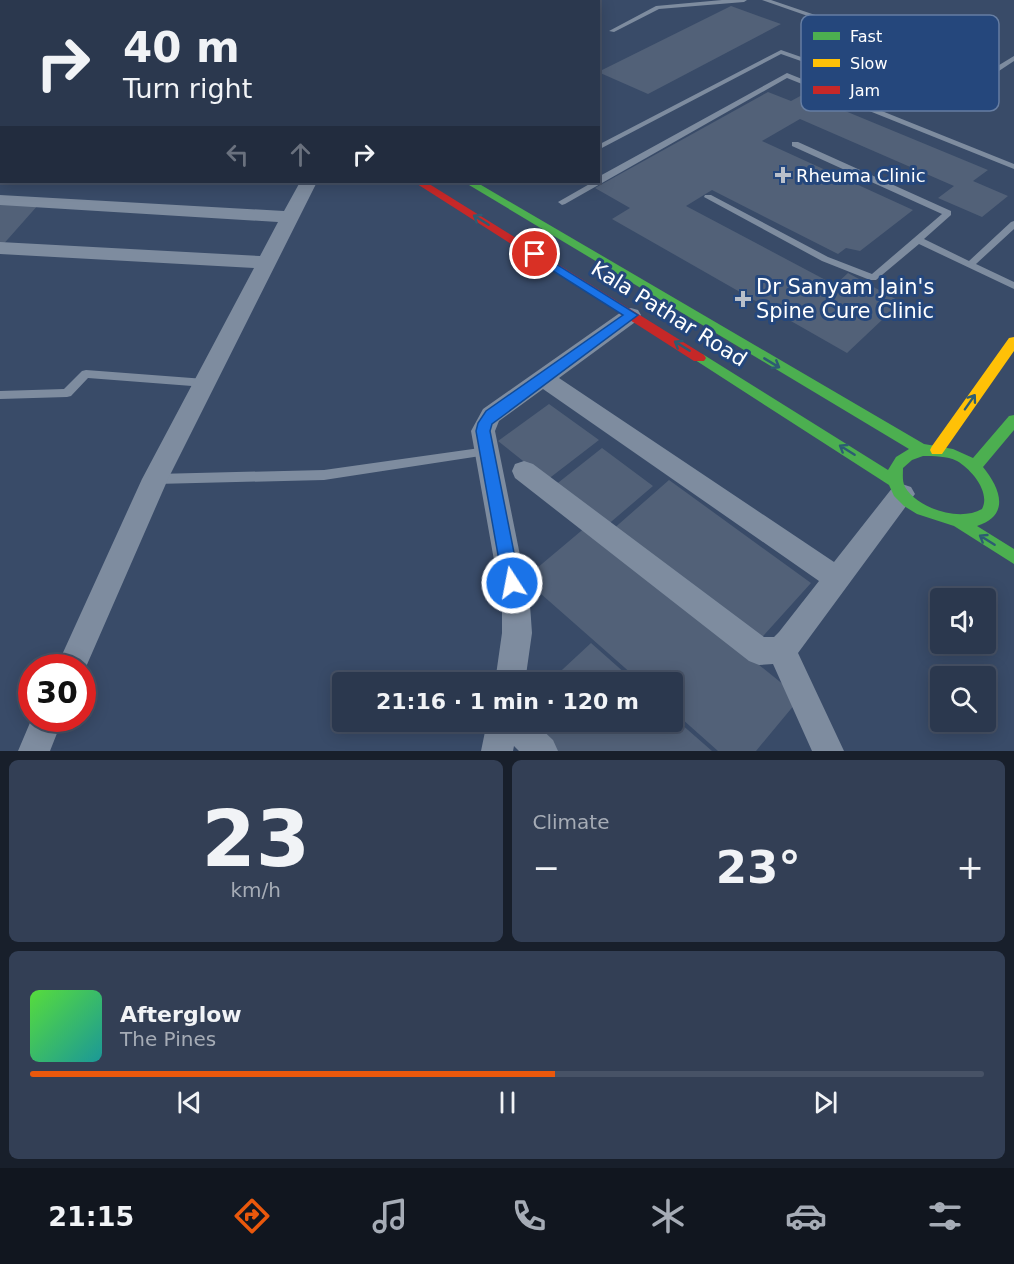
<!DOCTYPE html>
<html lang="en">
<head>
<meta charset="utf-8">
<style>
  :root { --surface:#2b384e; --page:#333f55; --text:#f1f3f6; --muted:#a6acb6; --line:#475266; --accent:#ea580c }
  body { margin:0; font-family:"DejaVu Sans",sans-serif; background:var(--page); color:var(--text); height:100vh; display:flex; flex-direction:column; font-size:22px; white-space:nowrap }
  * { box-sizing:border-box; margin:0 }
  p { font-size:20px; color:var(--muted) }
  .icon { flex:none; width:33px; height:33px; fill:none; stroke:currentColor; stroke-width:2; stroke-linecap:round; stroke-linejoin:round }
  .map { position:relative; height:751px; overflow:hidden }
  .sheet { display:flex; flex-direction:column; gap:9px; padding:9px; background:#181f2b; flex:1 }
  .sheet>* { flex:none }
  .hud { position:absolute; left:0px; top:0px; width:600px; height:183px; box-shadow:0 3px 15px #0003,0 0 0 2px var(--line); background:#2b384e; color:var(--text); overflow:hidden }
  .tools { position:absolute; left:930px; top:588px; display:grid; gap:12px }
  .tools a { display:grid; place-items:center; width:66px; height:66px; border-radius:6px; background:var(--surface); box-shadow:0 3px 15px #0003,0 0 0 2px var(--line); font-size:30px }
  .speed { position:absolute; left:18px; top:654px; display:flex; gap:12px; font-size:30px; font-weight:700; text-align:center }
  .speed>* { display:grid; place-content:center; width:78px; height:78px; border-radius:50%; background:var(--surface); box-shadow:0 3px 15px #0003,0 0 0 2px var(--line); line-height:1 }
  .speed .limit { border:9px solid #d22; background:#fff; color:#111 }
  .pin { position:absolute; display:grid; place-items:center; width:51px; height:51px; color:#fff; margin:-26px; border:3px solid #fff; border-radius:50%; box-shadow:0 2px 6px #0007 }
  .me { position:absolute; width:66px; margin:-33px; rotate:349deg; stroke-linejoin:round; filter:drop-shadow(0 0 4px #0008) }
  .turn { display:flex; align-items:center; gap:21px; height:126px; padding:0 24px; font-size:27px }
  .turn .icon { width:78px; height:78px; stroke-width:2.5 }
  .turn b { display:block; font-size:42px; line-height:51px }
  .lanes { display:flex; align-items:center; height:57px; padding:0 24px; background:#0003; justify-content:center; gap:30px; direction:ltr }
  .lanes .off { opacity:.35 }
  .big { font-size:45px; font-weight:600; line-height:1.1 }
  .sheet .card { flex:1; display:flex; flex-direction:column; justify-content:center; gap:9px; min-width:0; padding:0 21px; border-radius:9px; background:var(--page) }
  .sheet .dial { align-items:center; gap:0 }
  .dial b { font-size:78px; line-height:1 }
  .song { display:flex; align-items:center; gap:18px }
  .cover { width:72px; height:72px; border-radius:9px; background:linear-gradient(135deg,hsl(110 70% 55%),hsl(180 70% 35%)) }
  .played { height:6px; border-radius:3px; background:linear-gradient(90deg,var(--accent) 55%,var(--line) 55%) }
  .keys { display:flex; justify-content:space-around; direction:ltr }
  .heat { display:flex; justify-content:space-between; align-items:center; font-size:33px; direction:ltr }
  .sheet .tiles { flex:1; display:grid; gap:9px; grid-template-columns:1fr 1fr }
  .card:last-child { grid-column:span 2 }
  .trip { position:absolute; left:332px; top:672px; width:351px; height:60px; border-radius:6px; background:var(--surface); box-shadow:0 3px 15px #0003,0 0 0 2px var(--line); font-weight:600; line-height:60px; text-align:center }
  .tab-bar { display:flex; height:96px; justify-content:space-around; align-items:center; background:#11161f; color:var(--muted) }
  .tab-bar .icon { width:42px; height:42px }
  .tab-bar .current { color:var(--accent) }
  .tab-bar b { font-size:27px; color:var(--text) }
  .map>svg:first-child { display:block }
</style>
</head>
<body>
<div class="map">
<svg width="1014" height="751" viewBox="0 0 1014 751">
  <rect width="100%" height="100%" fill="#394b68"/>
  <!-- building -->
  <path fill="#526178" d="M731,6L781,24L648,94L598,72Z
    M768,92L791,101L804,94L988,170L973,181L1008,196L982,217L938,198L954,186L800,119L762,141L913,210L860,251L846,248L838,254L712,190L686,206L835,285L848,273L901,302L847,353L612,219L630,208L595,188Z
    M0,201L39,204L0,248Z
    M549,404L599,440L547,480L498,441Z
    M602,448L653,486L605,527L554,486Z
    M669,480L811,583L755,645L611,531Z
    M587,526L800,698L756,751H718L672,710V682H641L524,579Z
    M591,643L635,682H549Z
    M672,716L712,751H552L523,722H672Z"/>
  <g fill="none" stroke-linecap="round" stroke-linejoin="round">
    <!-- lane -->
    <path fill="#7e8c9f" fill-rule="evenodd" d="M722,0H747L744,2L659,9L614,32L609,31L656,6Z
      M762,0H771L986,73L1014,56V61L940,110L781,54L598,150V145L781,50L939,105L982,77Z
      M787,73L1014,164V169L787,78L565,204L562,205L558,202L593,182H598V177Z
      M792,142H798L951,211V215L924,239L969,261L1011,222L1014,221V229L976,264L1014,282V289L919,244L876,280H870L822,261L704,197L705,195H711L828,257L872,274L942,214L792,146Z
      M86,370L205,379L210,383L205,387L88,378L71,396L67,397L0,399V391L64,389L82,371Z
      M487,447L491,448L493,451L491,454L487,455L324,480L156,484L152,482L150,479L152,476L156,474L324,470Z"/>
    <!-- street -->
    <path fill="#7e8c9f" fill-rule="evenodd" d="M21,0H34L35,2H22Z
      M47,0H64L46,2Z
      M397,0H411L412,2H398Z
      M0,12H2L0,21Z
      M0,33H2V41H0Z
      M0,62H2L0,71Z
      M0,150H2V160H0Z
      M300,182H317L168,479L82,676V668H56L142,479L254,268L0,254V242L260,256L278,222L0,205V195L284,211Z
      M631,308L638,310L641,315L638,320L559,378L834,562L893,487L902,484L911,487L915,494L798,653L844,751H812L773,664L759,665L749,661L515,478L512,471L515,464L524,461L533,464L764,637H774L779,632L819,581L543,389L499,421L495,431L530,605L532,633L525,682H495L502,633V605L471,431L483,409L624,310Z
      M32,718H63L50,751H18Z
      M487,722H534L553,740L558,751H519L514,746L513,751H481Z"/>
    <!-- fast -->
    <path fill="#4caf50" fill-rule="evenodd" d="M123,0H131L133,2H124Z
      M477,0H487L475,2Z
      M464,182H476L924,444L953,449L973,458L1009,416L1014,415V430L983,467C1000,488 1011,515 977,526L1014,549V564L954,526L917,514L904,506L894,496L889,485L692,358L699,353L704,355L888,470L896,457L909,449ZM923,456C934,456 947,456 957,461C971,469 991,492 982,509C960,522 918,509 905,487C902,481 903,475 903,468L912,460Z"/>
    <!-- slow -->
    <path fill="#ffc107" fill-rule="evenodd" d="M159,0H168L170,2H160Z
      M1014,337V351L942,454H932L930,450L932,446L1009,338Z"/>
    <!-- jam -->
    <path fill="#c62828" fill-rule="evenodd" d="M436,0H447L446,2Z
      M414,182H426L704,355L706,358L704,361H694Z"/>
  </g>
  <!-- one-way arrows -->
  <defs><path id="oneway-shaft" d="M-6 0H5M1.5-3L5.5 0L1.5 3" fill="none" stroke-width="1.6" stroke-linecap="round" stroke-linejoin="round" transform="scale(1.5)"/></defs>
  <g stroke="#2d5c73">
    <use href="#oneway-shaft" transform="translate(481 220) rotate(-148)"/>
    <use href="#oneway-shaft" transform="translate(682 346) rotate(-148)"/>
    <use href="#oneway-shaft" transform="translate(772 363) rotate(31)"/>
    <use href="#oneway-shaft" transform="translate(970 402) rotate(-55)"/>
    <use href="#oneway-shaft" transform="translate(847 450) rotate(-148)"/>
    <use href="#oneway-shaft" transform="translate(987 540) rotate(-148)"/>
  </g>
  <!-- route -->
  <path fill="#1a73e8" stroke="#114b97" stroke-width="1.5" d="M535,251L638,315L492,424L490,431L520,583L518,588L512,590L506,588L503,583L476,431L478,423L486,411L623,315L531,257V252Z"/>
  <!-- markers -->
  <g fill="#bac0ca" stroke="#25477c" stroke-width="2">
    <path d="M780 166h6v6h6v6h-6v6h-6v-6h-6v-6h6z"/>
    <path d="M740 290h6v6h6v6h-6v6h-6v-6h-6v-6h6z"/>
  </g>
  <g text-anchor="middle" dominant-baseline="central" stroke-width="6" stroke-linejoin="round" paint-order="stroke">
    <!-- far-poi labels -->
    <g font-size="18" fill="#fff" stroke="#25477c" text-anchor="start">
      <text x="796" y="175">Rheuma Clinic</text>
    </g>
    <!-- poi labels -->
    <g font-size="21" fill="#fff" stroke="#25477c" text-anchor="start">
      <text x="756" y="287">Dr Sanyam Jain's<tspan x="756" dy="24">Spine Cure Clinic</tspan></text>
    </g>
    <!-- street labels -->
    <g font-size="21" fill="#fff" stroke="#25477c">
      <text transform="translate(669 314) rotate(32)">Kala Pathar Road</text>
    </g>
  </g>
  <!-- legend -->
  <rect x="801" y="15" width="198" height="96" rx="9" fill="#25477c" stroke="#667ea3" stroke-width="1.5"/>
  <rect x="813" y="32" width="27" height="8" fill="#4caf50"/>
  <rect x="813" y="59" width="27" height="8" fill="#ffc107"/>
  <rect x="813" y="86" width="27" height="8" fill="#c62828"/>
  <g font-size="16" fill="#fff">
    <text x="850" y="42">Fast</text>
    <text x="850" y="69">Slow</text>
    <text x="850" y="96">Jam</text>
  </g>
</svg>
<div class="tools">
<a><svg class="icon" aria-label="sound" viewBox="0 0 24 24"><path d="M4 9h4l5-4v14l-5-4H4zM17 9q2 3 0 6"/></svg></a>
<a><svg class="icon" aria-label="search" viewBox="0 0 24 24"><circle cx="10" cy="10" r="6"/><path d="M15 15l6 6"/></svg></a>
</div>
<div class="speed"><div class="limit">30</div></div>
<div class="pin" style="left:535px;top:254px;background:#d93025"><svg class="icon" aria-label="arrive" viewBox="0 0 24 24"><path d="M6 21V4h12l-3 4 3 4H6"/></svg></div>
<svg class="me" style="left:512px;top:583px" viewBox="-20 -20 40 40"><circle r="17" fill="#1a73e8" stroke="#fff" stroke-width="3"/><path d="M0-11L8 9 0 5-8 9z" fill="#fff"/></svg>
<div class="trip">21:16 · 1 min · 120 m</div>
<div class="hud">
<div class="turn"><svg class="icon" aria-label="right" viewBox="0 0 24 24"><path d="M7 20v-9h11M14 6l5 5-5 5"/></svg><div><b>40 m</b>Turn right</div></div>
<div class="lanes"><svg class="icon off" aria-label="left" viewBox="0 0 24 24"><path d="M17 20v-9H6M10 6l-5 5 5 5"/></svg><svg class="icon off" aria-label="ahead" viewBox="0 0 24 24"><path d="M12 20V5M6 11l6-6 6 6"/></svg><svg class="icon" aria-label="right" viewBox="0 0 24 24"><path d="M7 20v-9h11M14 6l5 5-5 5"/></svg></div>
</div>
</div>
<section class="sheet">
<div class="tiles">
<div class="card dial"><b>23</b><p>km/h</p></div>
<div class="card"><p>Climate</p>
<div class="heat"><a>−</a><b class="big">23°</b><a>+</a></div>
</div>
<div class="card">
<div class="song"><i class="cover"></i><div><b>Afterglow</b><p>The Pines</p></div></div>
<div class="played"></div>
<div class="keys"><svg class="icon" aria-label="previous" viewBox="0 0 24 24"><path d="M18 5L8 12l10 7zM5 5v14"/></svg><svg class="icon" aria-label="pause" viewBox="0 0 24 24"><path d="M8 5v14M16 5v14"/></svg><svg class="icon" aria-label="next" viewBox="0 0 24 24"><path d="M6 5l10 7-10 7zM19 5v14"/></svg></div>
</div>
</div>
</section>
<nav class="tab-bar">
<b>21:15</b>
<svg class="icon current" aria-label="directions" viewBox="0 0 24 24"><path d="M12 3l9 9-9 9-9-9zM9 14v-3h6M13 9l2 2-2 2"/></svg>
<svg class="icon" aria-label="music" viewBox="0 0 24 24"><path d="M9 18V5l10-2v13"/><circle cx="6" cy="18" r="3"/><circle cx="16" cy="16" r="3"/></svg>
<svg class="icon" aria-label="phone" viewBox="0 0 24 24"><path d="M5 4h4l2 5-3 2q2 4 5 5l2-3 5 2v4C11 20 4 13 5 4z"/></svg>
<svg class="icon" aria-label="climate" viewBox="0 0 24 24"><path d="M12 3v18M4 7l16 10M4 17L20 7"/></svg>
<svg class="icon" aria-label="car" viewBox="0 0 24 24"><path d="M5 17H2v-5l4-1 3-4h7l3 4 3 1v5h-3M9 17h6M6 11h13"/><circle cx="7" cy="17" r="2"/><circle cx="17" cy="17" r="2"/></svg>
<svg class="icon" aria-label="filters" viewBox="0 0 24 24"><path d="M4 7h16M4 17h16"/><circle cx="9" cy="7" r="2"/><circle cx="15" cy="17" r="2"/></svg>
</nav>
</body>
</html>
